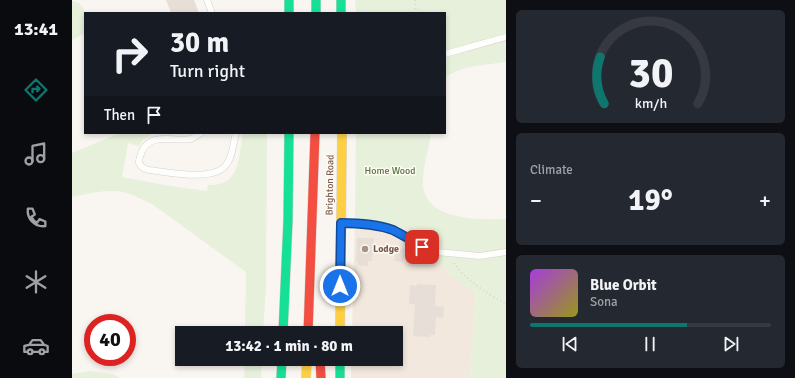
<!DOCTYPE html>
<html lang="en">
<head>
<meta charset="utf-8">
<style>
  :root { --surface:#171b24; --page:#242831; --text:#f1f3f6; --muted:#9ea1a6; --line:#363941; --accent:#0f766e }
  body { margin:0; font-family:Signika,sans-serif; background:var(--page); color:var(--text); height:100vh; display:flex; flex-direction:column; font-size:15px; white-space:nowrap }
  * { box-sizing:border-box; margin:0 }
  p { font-size:13px; color:var(--muted) }
  .icon { flex:none; width:22px; height:22px; fill:none; stroke:currentColor; stroke-width:2; stroke-linecap:round; stroke-linejoin:round }
  .map { position:relative; flex:1; overflow:hidden }
  .side { display:flex; flex-direction:column; gap:10px; padding:10px; background:#0d0f14; width:289px }
  .side>* { flex:none }
  .hud { position:absolute; left:12px; top:12px; width:362px; height:122px; border-radius:0px; box-shadow:0 2px 6px #0003; background:#171b24; color:var(--text); overflow:hidden }
  .speed { position:absolute; left:12px; top:314px; display:flex; gap:8px; font-size:20px; font-weight:700; text-align:center }
  .speed>* { display:grid; place-content:center; width:52px; height:52px; border-radius:50%; background:var(--surface); box-shadow:0 2px 6px #0003; line-height:1 }
  .speed .limit { border:6px solid #d22; background:#fff; color:#111 }
  .pin { position:absolute; display:grid; place-items:center; width:34px; height:34px; color:#fff; margin:-17px; border-radius:8px; box-shadow:0 2px 6px #0006 }
  .me { position:absolute; width:44px; margin:-22px; rotate:0deg; stroke-linejoin:round; filter:drop-shadow(0 0 3px #0008) }
  .turn { display:flex; align-items:center; gap:14px; height:84px; padding:0 20px; font-size:18px }
  .turn .icon { width:52px; height:52px; stroke-width:2.5 }
  .turn b { display:block; font-size:28px; line-height:34px }
  .then { display:flex; align-items:center; height:38px; padding:0 20px; background:#0003; gap:8px; font-size:15px }
  .big { font-size:30px; font-weight:700; line-height:1.1 }
  .side .card { flex:1; display:flex; flex-direction:column; justify-content:center; gap:6px; min-width:0; padding:0 14px; border-radius:6px; background:var(--page) }
  .side .dial { align-items:center; gap:0 }
  .dial svg { height:104px; overflow:visible; fill:none; stroke:var(--line); stroke-width:7; stroke-linecap:round; text-anchor:middle }
  .dial text { fill:var(--text); stroke:none }
  .song { display:flex; align-items:center; gap:12px }
  .cover { width:48px; height:48px; border-radius:6px; background:linear-gradient(135deg,hsl(280 70% 55%),hsl(60 70% 35%)) }
  .played { height:4px; border-radius:2px; background:linear-gradient(90deg,var(--accent) 65%,var(--line) 65%) }
  .keys { display:flex; justify-content:space-around; direction:ltr }
  .heat { display:flex; justify-content:space-between; align-items:center; font-size:22px; direction:ltr }
  .trip { position:absolute; left:103px; top:326px; width:228px; height:40px; border-radius:0px; background:var(--surface); box-shadow:0 2px 6px #0003; font-weight:700; line-height:40px; text-align:center }
  main { display:flex; flex:1; min-height:0 }
  .menu { display:flex; flex-direction:column; width:72px; justify-content:space-around; align-items:center; background:#090b0e; color:var(--muted) }
  .menu .icon { width:28px; height:28px }
  .menu .selected { color:var(--accent) }
  .menu b { font-size:18px; color:var(--text) }
  .map>svg:first-child { display:block }
</style>
</head>
<body>
<main>
<nav class="menu">
<b>13:41</b>
<svg class="icon selected" aria-label="directions" viewBox="0 0 24 24"><path d="M12 3l9 9-9 9-9-9zM9 14v-3h6M13 9l2 2-2 2"/></svg>
<svg class="icon" aria-label="music" viewBox="0 0 24 24"><path d="M9 18V5l10-2v13"/><circle cx="6" cy="18" r="3"/><circle cx="16" cy="16" r="3"/></svg>
<svg class="icon" aria-label="phone" viewBox="0 0 24 24"><path d="M5 4h4l2 5-3 2q2 4 5 5l2-3 5 2v4C11 20 4 13 5 4z"/></svg>
<svg class="icon" aria-label="climate" viewBox="0 0 24 24"><path d="M12 3v18M4 7l16 10M4 17L20 7"/></svg>
<svg class="icon" aria-label="car" viewBox="0 0 24 24"><path d="M5 17H2v-5l4-1 3-4h7l3 4 3 1v5h-3M9 17h6M6 11h13"/><circle cx="7" cy="17" r="2"/><circle cx="17" cy="17" r="2"/></svg>
</nav>
<div class="map">
<svg width="434" height="378" viewBox="0 0 434 378">
  <rect width="100%" height="100%" fill="#f9f5f0"/>
  <!-- residential -->
  <path fill="#f2e8de" d="M283,219L328,227L343,233L357,242L365,258L378,274L404,294L398,378H279V359H324V333H280Z"/>
  <!-- green -->
  <path fill="#e7f0db" d="M283,0H434V62C414,65 389,65 373,78V13H284Z
    M0,1L7,3L14,13H13V33L0,40Z
    M48,133H79L78,136L71,140L67,146L56,143L50,177L98,186L135,191L136,185C169,187 166,157 171,133H195L194,285L191,333H173L174,272L80,204C71,200 61,194 51,192C34,189 16,194 0,197V153Z
    M284,133H359C357,148 350,170 351,185C353,221 409,220 434,219V378H398L404,294L378,274L365,258L357,242L343,233L328,227L283,219Z
    M173,359H190L189,378H172Z
    M19,371L41,374L48,378H0V374Z"/>
  <!-- building -->
  <path fill="#e6ded7" d="M94,0H122L127,13H99Z
    M285,238H302L300,261H296V266L286,265V262L284,261Z
    M325,248L333,249L331,262L322,261Z
    M345,284L364,285L363,306L372,307L371,318L364,317L363,335H358V337L341,336L343,304H337L338,285L345,286Z"/>
  <g fill="none" stroke-linecap="round" stroke-linejoin="round">
    <!-- lane casing -->
    <g stroke="#d7d1cb" stroke-width="7">
      <path id="lane" d="M135,0L140,13
        M373,54L434,37
        M129,133C125,135 122,138 118,139C101,142 79,132 70,151C69,155 66,160 67,163C69,168 73,169 77,170C96,172 142,182 154,165C161,157 161,143 164,133
        M270,223L297,225L317,229L351,247L365,252L408,256L434,252"/>
    </g>
    <!-- fast casing -->
    <g stroke="#d9d2cb" stroke-width="10">
      <path id="fast" d="M217,0V13
        M244,0V13
        M269,0V13
        M211,333L216,220L217,133
        M268,359V378
        M209,378L210,359"/>
    </g>
    <!-- slow casing -->
    <g stroke="#d9d2cb" stroke-width="10">
      <path id="slow" d="M268,333L270,133
        M234,378L235,359"/>
    </g>
    <!-- jam casing -->
    <g stroke="#d9d2cb" stroke-width="10">
      <path id="jam" d="M236,333L243,133
        M248,359L249,378"/>
    </g>
    <!-- path -->
    <path stroke="#dcd5d0" stroke-width="2" stroke-dasharray="1 3" stroke-linecap="butt" d="M343,0L344,13
      M382,263C392,279 417,295 434,304"/>
    <!-- lane -->
    <use href="#lane" stroke="#fefefd" stroke-width="6"/>
    <!-- fast -->
    <use href="#fast" stroke="#16e098" stroke-width="9"/>
    <!-- slow -->
    <use href="#slow" stroke="#ffcf43" stroke-width="9"/>
    <!-- jam -->
    <use href="#jam" stroke="#f24e42" stroke-width="9"/>
  </g>
  <g fill="none" stroke-linecap="round" stroke-linejoin="round">
    <!-- route casing -->
    <g stroke="#114b97" stroke-width="10">
      <path id="route" d="M268,286L269,223C286,223 304,224 321,230C331,235 341,241 350,247"/>
    </g>
    <!-- route -->
    <use href="#route" stroke="#1a73e8" stroke-width="7"/>
  </g>
  <!-- markers -->
  <circle fill="#a69286" stroke="#fffaf3" stroke-width="1.5" cx="293" cy="249" r="4"/>
  <g text-anchor="middle" dominant-baseline="central" stroke-width="3" stroke-linejoin="round" paint-order="stroke">
    <!-- park labels -->
    <g font-size="10" fill="#537a41" stroke="#fffaf3">
      <text x="318" y="171">Home Wood</text>
    </g>
    <!-- street labels -->
    <g font-size="10" fill="#7a5c4d" stroke="#fffaf3">
      <text transform="translate(258 185) rotate(-89)">Brighton Road</text>
    </g>
    <!-- poi labels -->
    <g font-size="10" font-weight="bold" fill="#7a5c4d" stroke="#fffaf3" text-anchor="start">
      <text x="301" y="249">Lodge</text>
    </g>
  </g>
</svg>
<div class="speed"><div class="limit">40</div></div>
<div class="pin" style="left:350px;top:247px;background:#d93025"><svg class="icon" aria-label="arrive" viewBox="0 0 24 24"><path d="M6 21V4h12l-3 4 3 4H6"/></svg></div>
<svg class="me" style="left:268px;top:286px" viewBox="-20 -20 40 40"><circle r="17" fill="#1a73e8" stroke="#fff" stroke-width="3"/><path d="M0-11L8 9 0 5-8 9z" fill="#fff"/></svg>
<div class="trip">13:42 · 1 min · 80 m</div>
<div class="hud">
<div class="turn"><svg class="icon" aria-label="right" viewBox="0 0 24 24"><path d="M7 20v-9h11M14 6l5 5-5 5"/></svg><div><b>30 m</b>Turn right</div></div>
<div class="then">Then<svg class="icon" aria-label="arrive" viewBox="0 0 24 24"><path d="M6 21V4h12l-3 4 3 4H6"/></svg></div>
</div>
</div>
<section class="side">
<div class="card dial"><svg viewBox="0 0 100 80">
<path d="M14 69A42 42 0 1 1 86 69"/>
<path d="M14 69A42 42 0 0 1 11 33" stroke="#0f766e"/>
<text x="50" y="56" font-size="32" font-weight="700">30</text>
<text x="50" y="72" font-size="11">km/h</text>
</svg></div>
<div class="card"><p>Climate</p>
<div class="heat"><a>−</a><b class="big">19°</b><a>+</a></div>
</div>
<div class="card">
<div class="song"><i class="cover"></i><div><b>Blue Orbit</b><p>Sona</p></div></div>
<div class="played"></div>
<div class="keys"><svg class="icon" aria-label="previous" viewBox="0 0 24 24"><path d="M18 5L8 12l10 7zM5 5v14"/></svg><svg class="icon" aria-label="pause" viewBox="0 0 24 24"><path d="M8 5v14M16 5v14"/></svg><svg class="icon" aria-label="next" viewBox="0 0 24 24"><path d="M6 5l10 7-10 7zM19 5v14"/></svg></div>
</div>
</section>
</main>
</body>
</html>
